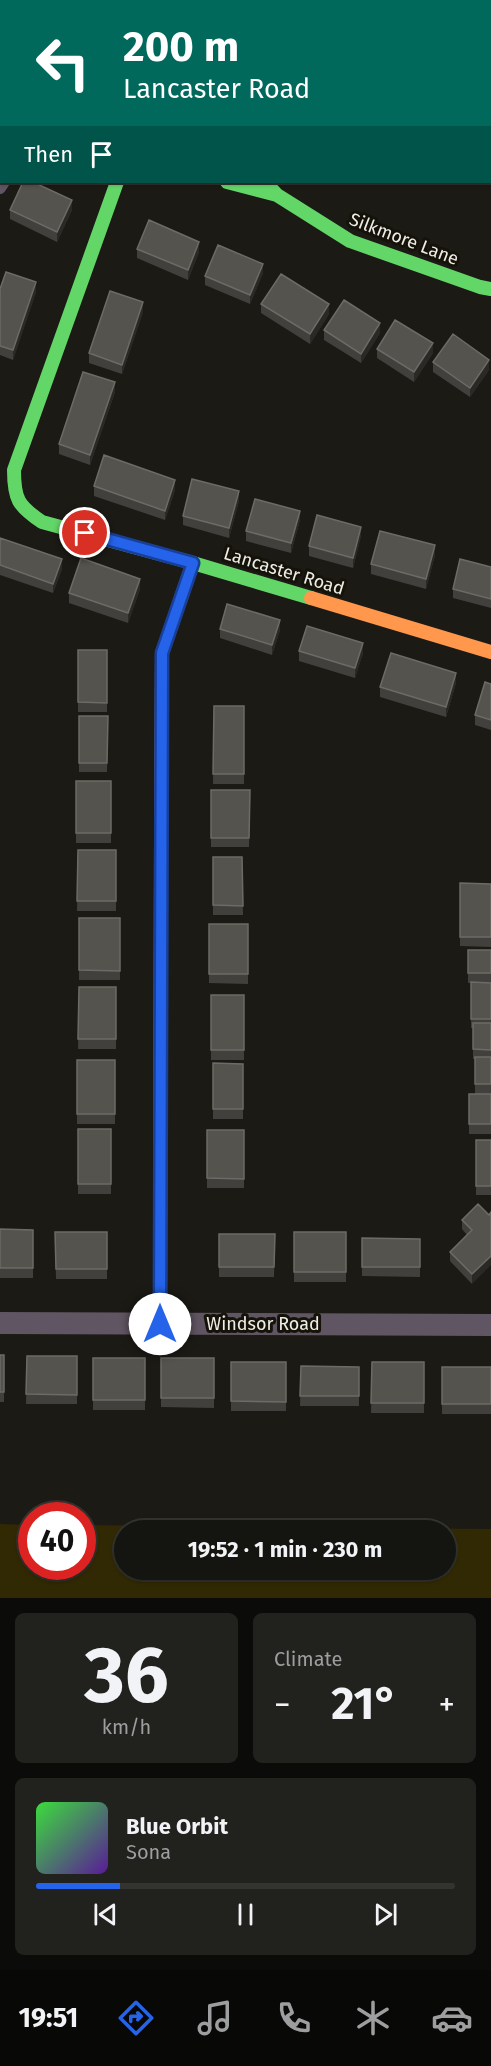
<!DOCTYPE html>
<html lang="en">
<head>
<meta charset="utf-8">
<style>
  :root { --surface:#141410; --page:#21211e; --text:#f1f3f6; --muted:#9d9e9f; --line:#333330; --accent:#2563eb }
  body { margin:0; font-family:"Fira Sans",sans-serif; background:var(--page); color:var(--text); height:100vh; display:flex; flex-direction:column; font-size:22px; white-space:nowrap }
  * { box-sizing:border-box; margin:0 }
  p { font-size:20px; color:var(--muted) }
  .icon { flex:none; width:33px; height:33px; fill:none; stroke:currentColor; stroke-width:2; stroke-linecap:round; stroke-linejoin:round }
  .map { position:relative; height:1598px; overflow:hidden }
  .side { display:flex; flex-direction:column; gap:15px; padding:15px; background:#0b0b09; flex:1 }
  .side>* { flex:none }
  .banner { position:absolute; left:0px; top:0px; width:492px; height:183px; box-shadow:0 2px 4px #0004,0 0 0 2px var(--line); background:#00695c; color:#fff; overflow:hidden }
  .speed { position:absolute; left:18px; top:1502px; display:flex; gap:12px; font-size:30px; font-weight:700; text-align:center }
  .speed>* { display:grid; place-content:center; width:78px; height:78px; border-radius:50%; background:var(--surface); box-shadow:0 2px 4px #0004,0 0 0 2px var(--line); line-height:1 }
  .speed .limit { border:9px solid #d22; background:#fff; color:#111 }
  .pin { position:absolute; display:grid; place-items:center; width:51px; height:51px; color:#fff; margin:-26px; border:3px solid #fff; border-radius:50%; box-shadow:0 2px 6px #0007 }
  .me { position:absolute; width:66px; margin:-33px; rotate:0deg; stroke-linejoin:round; filter:drop-shadow(0 0 4px #0008) }
  .turn { display:flex; align-items:center; gap:21px; height:126px; padding:0 24px; font-size:27px }
  .turn .icon { width:78px; height:78px; stroke-width:2.5 }
  .turn b { display:block; font-size:42px; line-height:51px }
  .then { display:flex; align-items:center; height:57px; padding:0 24px; background:#0003; gap:12px; font-size:22px }
  .big { font-size:45px; font-weight:700; line-height:1.1 }
  .side .card { flex:1; display:flex; flex-direction:column; justify-content:center; gap:9px; min-width:0; padding:0 21px; border-radius:9px; background:var(--page) }
  .side .dial { align-items:center; gap:0 }
  .dial b { font-size:78px; line-height:1 }
  .song { display:flex; align-items:center; gap:18px }
  .cover { width:72px; height:72px; border-radius:9px; background:linear-gradient(135deg,hsl(120 70% 55%),hsl(270 70% 35%)) }
  .played { height:6px; border-radius:3px; background:linear-gradient(90deg,var(--accent) 20%,var(--line) 20%) }
  .keys { display:flex; justify-content:space-around; direction:ltr }
  .heat { display:flex; justify-content:space-between; align-items:center; font-size:33px; direction:ltr }
  .side .tiles { flex:1; display:grid; gap:15px; grid-template-columns:1fr 1fr }
  .card:last-child { grid-column:span 2 }
  .trip { position:absolute; left:114px; top:1520px; width:342px; height:60px; border-radius:30px; background:var(--surface); box-shadow:0 2px 4px #0004,0 0 0 2px var(--line); font-weight:700; line-height:60px; text-align:center }
  .tab-bar { display:flex; height:96px; justify-content:space-around; align-items:center; background:#080806; color:var(--muted) }
  .tab-bar .icon { width:42px; height:42px }
  .tab-bar .on { color:var(--accent) }
  .tab-bar b { font-size:27px; color:var(--text) }
  .map>svg:first-child { display:block }
</style>
</head>
<body>
<div class="map">
<svg width="491" height="1598" viewBox="0 0 491 1598">
  <rect width="100%" height="100%" fill="#1b1a15"/>
  <!-- green -->
  <path fill="#302903" fill-rule="evenodd" d="M0,1524L31,1525L32,1566H82L83,1525L491,1529V1598H0ZM124,1530H446V1569H124Z"/>
  <g fill="none" stroke-linecap="round" stroke-linejoin="round">
    <!-- lane -->
    <path stroke="#605562" stroke-width="12" d="M93,0L95,2
      M490,170H491
      M0,188L4,182"/>
    <!-- street -->
    <path stroke="#605562" stroke-width="22" d="M192,2L193,0
      M490,97H491
      M0,1323L491,1325"/>
    <!-- fast -->
    <path stroke="#63d668" stroke-width="14" d="M0,75H2
      M0,113H2
      M117,182L14,470C14,499 18,506 42,522L193,563L311,598
      M227,182L277,195
      M265,182L277,195L350,241L480,287L491,289
      M160,1324L161,839"/>
    <!-- slow -->
    <path stroke="#ff974d" stroke-width="14" d="M311,598L491,652
      M161,839L162,653L193,563"/>
  </g>
  <!-- wall -->
  <path fill="#41403c" d="M10,210H72L57,242L10,219Z
    M137,249L199,252L188,280L137,258Z
    M263,273L250,304L205,285V276Z
    M0,289L36,292L13,360L0,355Z
    M261,304L329,314L310,344L261,313Z
    M143,312L122,374L89,363V353Z
    M324,330L380,333L361,363L324,340Z
    M377,349L433,353L414,382L377,358Z
    M433,362L489,370L470,397L433,372Z
    M115,392L90,465L59,454V444Z
    M94,486L175,490L165,520L94,496Z
    M239,501L229,538L183,525V516Z
    M300,520L291,553L246,541V531Z
    M361,536L353,568L309,556V546Z
    M0,538L62,569L53,593L0,575Z
    M435,555L426,589L371,574V564Z
    M491,567V608L453,598V589Z
    M140,589L128,623L69,603V593Z
    M220,629L280,630L272,655L220,638Z
    M78,650H107V712H78Z
    M299,651L363,653L355,678L299,661Z
    M456,683L446,717L380,697V687Z
    M491,684V730L475,725V715Z
    M214,706H244V784H213Z
    M79,716H108L107,772H79Z
    M76,781H111V843H76Z
    M211,790H250L249,847H211Z
    M78,850H116V911H77Z
    M213,857H242L243,915H213Z
    M460,883L491,884V947L460,946Z
    M79,918H120V980H79Z
    M209,924H248V984L209,983Z
    M468,950H491V1094H475V1059H473V1028H471V983H468Z
    M79,987H116V1049H78Z
    M211,995H244V1060H211Z
    M77,1060H115V1124H77Z
    M213,1063L243,1064V1119H213Z
    M469,1094H491V1134H469Z
    M78,1129H111V1194H78Z
    M207,1130H244V1188H207Z
    M476,1140H491V1195H476Z
    M489,1215L472,1284L450,1261V1252L467,1235L462,1229V1220Z
    M0,1229L33,1230V1278H0Z
    M55,1232H107V1279H56Z
    M294,1232H346V1282H294Z
    M219,1234H275L274,1277H219Z
    M362,1238L420,1239V1277L362,1276Z
    M0,1355H4V1402H0Z
    M27,1356H77V1404H26Z
    M93,1358H145V1410H93Z
    M161,1358H214V1408L161,1407Z
    M231,1362H286V1411H231Z
    M372,1362H424V1413H371Z
    M301,1366L359,1367V1406H300Z
    M442,1367H491V1414H442Z"/>
  <!-- shaded-wall -->
  <path fill="#2a2925" d="M72,200V210L57,242V232Z
    M199,242V252L188,280V270Z
    M263,264V273L250,304V295Z
    M36,282V292L13,360V350Z
    M143,302V312L122,374V365Z
    M329,304V314L310,344V334Z
    M380,323V333L361,363V354Z
    M433,343V353L414,382V372Z
    M489,360V370L470,397V388Z
    M115,382V392L90,465V455Z
    M175,480V490L165,520V511Z
    M239,491V501L229,538V528Z
    M300,511V520L291,553V543Z
    M361,527V536L353,568V558Z
    M435,545V555L426,589V579Z
    M62,559V569L53,593V584Z
    M140,579V589L128,623V613Z
    M280,620V630L272,655V645Z
    M363,643V653L355,678V668Z
    M456,673V683L446,717V707Z
    M491,1256V1265L472,1284V1274Z"/>
  <!-- building -->
  <path fill="#54534e" stroke="#6c6b66" stroke-width="1.5" d="M234,0H277L276,2H233Z
    M289,0H299L298,2H291Z
    M305,0H331L334,2H304Z
    M23,182H33L72,200L57,232L10,210Z
    M149,220L199,242L188,270L137,249Z
    M218,245L263,264L250,295L205,276Z
    M6,272L36,282L13,350L0,346V289Z
    M281,274L329,304L310,334L261,304Z
    M110,291L143,302L122,365L89,353Z
    M344,300L380,323L361,354L324,330Z
    M395,320L433,343L414,372L377,349Z
    M453,334L489,360L470,388L433,362Z
    M83,372L115,382L90,455L59,444Z
    M104,455L175,480L165,511L94,486Z
    M192,479L239,491L229,528L183,516Z
    M255,499L300,511L291,543L246,531Z
    M317,515L361,527L353,558L309,546Z
    M380,531L435,545L426,579L371,564Z
    M0,538L62,559L53,584L0,565Z
    M81,558L140,579L128,613L69,593Z
    M460,559L491,567V599L453,589Z
    M227,604L280,620L272,645L220,629Z
    M307,626L363,643L355,668L299,651Z
    M78,650H107V703L78,702Z
    M391,653L456,673L446,707L380,687Z
    M485,682L491,684V720L475,715Z
    M214,706H244V774H213Z
    M79,716H108L107,763H79Z
    M76,781H111V833H76Z
    M211,790H250L249,838H211Z
    M78,850H116V901H77Z
    M213,857H242L243,906L213,905Z
    M460,883L491,884V937H460Z
    M79,918H120V971L79,970Z
    M209,924H248V974H209Z
    M468,950H491V973H468Z
    M471,982L491,983V1019H471Z
    M79,987H116V1039H78Z
    M211,995H244V1050H211Z
    M473,1023H491V1050L473,1049Z
    M475,1057H491V1084H475Z
    M77,1060H115V1114H77Z
    M213,1063L243,1064V1109H213Z
    M469,1094H491V1124H469Z
    M78,1129H111V1184H78Z
    M207,1130H244V1179L207,1178Z
    M476,1140H491V1186H476Z
    M478,1204L489,1215L491,1212V1256L472,1274L450,1252L472,1230L462,1220Z
    M0,1229L33,1230V1268H0Z
    M55,1232H107V1269H56Z
    M294,1232H346V1272H294Z
    M219,1234H275L274,1267H219Z
    M362,1238L420,1239V1267H362Z
    M0,1355H4V1392H0Z
    M27,1356H77V1395L26,1394Z
    M93,1358H145V1400H93Z
    M161,1358H214V1398H161Z
    M231,1362H286V1402L231,1401Z
    M372,1362H424V1403H371Z
    M301,1366L359,1367V1396H300Z
    M442,1367H491V1404H442Z"/>
  <g fill="none" stroke-linecap="round" stroke-linejoin="round">
    <!-- route casing -->
    <g stroke="#184099" stroke-width="15">
      <path id="route" d="M85,533L193,563L162,653L160,1324"/>
    </g>
    <!-- route -->
    <use href="#route" stroke="#2563eb" stroke-width="10"/>
  </g>
  <g text-anchor="middle" dominant-baseline="central" stroke-width="6" stroke-linejoin="round" paint-order="stroke">
    <!-- street labels -->
    <g font-size="18" fill="#eeede6" stroke="#151309">
      <text transform="translate(404 239) rotate(21)">Silkmore Lane</text>
      <text transform="translate(284 571) rotate(17)">Lancaster Road</text>
      <text x="263" y="1324">Windsor Road</text>
    </g>
  </g>
</svg>
<div class="speed"><div class="limit">40</div></div>
<div class="pin" style="left:85px;top:533px;background:#d93025"><svg class="icon" aria-label="arrive" viewBox="0 0 24 24"><path d="M6 21V4h12l-3 4 3 4H6"/></svg></div>
<svg class="me" style="left:160px;top:1324px" viewBox="-20 -20 40 40"><circle r="19" fill="#fff"/><path d="M0-13L10 11 0 6-10 11z" fill="#2563eb"/></svg>
<div class="trip">19:52 · 1 min · 230 m</div>
<div class="banner">
<div class="turn"><svg class="icon" aria-label="left" viewBox="0 0 24 24"><path d="M17 20v-9H6M10 6l-5 5 5 5"/></svg><div><b>200 m</b>Lancaster Road</div></div>
<div class="then">Then<svg class="icon" aria-label="arrive" viewBox="0 0 24 24"><path d="M6 21V4h12l-3 4 3 4H6"/></svg></div>
</div>
</div>
<section class="side">
<div class="tiles">
<div class="card dial"><b>36</b><p>km/h</p></div>
<div class="card"><p>Climate</p>
<div class="heat"><a>−</a><b class="big">21°</b><a>+</a></div>
</div>
<div class="card">
<div class="song"><i class="cover"></i><div><b>Blue Orbit</b><p>Sona</p></div></div>
<div class="played"></div>
<div class="keys"><svg class="icon" aria-label="previous" viewBox="0 0 24 24"><path d="M18 5L8 12l10 7zM5 5v14"/></svg><svg class="icon" aria-label="pause" viewBox="0 0 24 24"><path d="M8 5v14M16 5v14"/></svg><svg class="icon" aria-label="next" viewBox="0 0 24 24"><path d="M6 5l10 7-10 7zM19 5v14"/></svg></div>
</div>
</div>
</section>
<nav class="tab-bar">
<b>19:51</b>
<svg class="icon on" aria-label="directions" viewBox="0 0 24 24"><path d="M12 3l9 9-9 9-9-9zM9 14v-3h6M13 9l2 2-2 2"/></svg>
<svg class="icon" aria-label="music" viewBox="0 0 24 24"><path d="M9 18V5l10-2v13"/><circle cx="6" cy="18" r="3"/><circle cx="16" cy="16" r="3"/></svg>
<svg class="icon" aria-label="phone" viewBox="0 0 24 24"><path d="M5 4h4l2 5-3 2q2 4 5 5l2-3 5 2v4C11 20 4 13 5 4z"/></svg>
<svg class="icon" aria-label="climate" viewBox="0 0 24 24"><path d="M12 3v18M4 7l16 10M4 17L20 7"/></svg>
<svg class="icon" aria-label="car" viewBox="0 0 24 24"><path d="M5 17H2v-5l4-1 3-4h7l3 4 3 1v5h-3M9 17h6M6 11h13"/><circle cx="7" cy="17" r="2"/><circle cx="17" cy="17" r="2"/></svg>
</nav>
</body>
</html>
